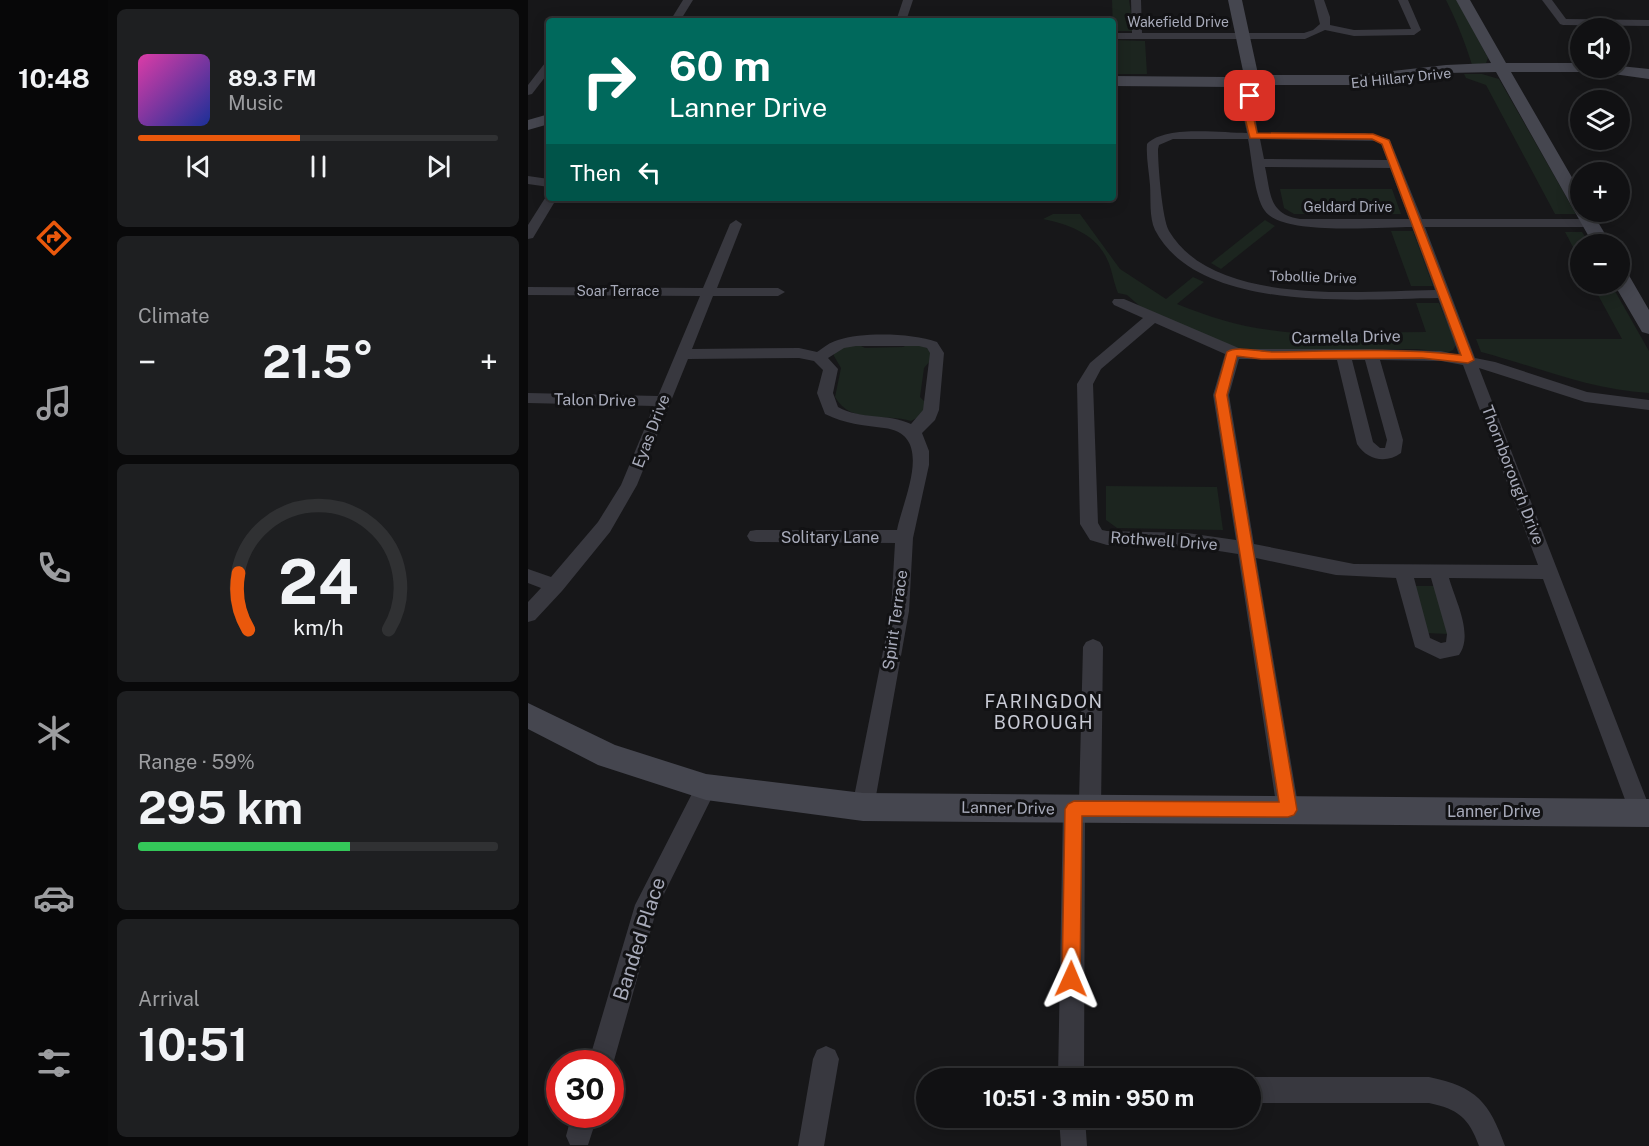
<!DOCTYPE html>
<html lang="en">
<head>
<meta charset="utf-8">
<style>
  :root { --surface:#111113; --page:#1e1f21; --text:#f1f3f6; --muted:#9c9da0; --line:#303133; --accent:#ea580c }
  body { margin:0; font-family:"Public Sans",sans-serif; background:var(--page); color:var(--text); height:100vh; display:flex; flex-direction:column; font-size:22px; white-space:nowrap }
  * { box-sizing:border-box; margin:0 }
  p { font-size:20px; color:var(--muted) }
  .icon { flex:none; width:33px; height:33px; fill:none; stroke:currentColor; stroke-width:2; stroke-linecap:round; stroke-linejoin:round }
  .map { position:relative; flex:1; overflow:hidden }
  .sheet { display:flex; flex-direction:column; gap:9px; padding:9px; background:#09090a; width:420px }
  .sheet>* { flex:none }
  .guide { position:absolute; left:18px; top:18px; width:570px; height:183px; border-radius:6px; box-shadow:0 3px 15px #0003,0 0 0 2px var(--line); background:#00695c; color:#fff; overflow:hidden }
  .controls { position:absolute; left:1042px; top:18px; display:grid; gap:12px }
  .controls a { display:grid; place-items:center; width:60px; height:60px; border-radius:50%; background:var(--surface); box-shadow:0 3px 15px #0003,0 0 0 2px var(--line); font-size:30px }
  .speed { position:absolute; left:18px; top:1050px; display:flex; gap:12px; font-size:30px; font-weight:700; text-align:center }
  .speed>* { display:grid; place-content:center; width:78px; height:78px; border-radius:50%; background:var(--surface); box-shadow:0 3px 15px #0003,0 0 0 2px var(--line); line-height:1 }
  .speed .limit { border:9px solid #d22; background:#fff; color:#111 }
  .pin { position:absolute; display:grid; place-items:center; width:51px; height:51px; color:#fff; margin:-26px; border-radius:12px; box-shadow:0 3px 9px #0006 }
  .me { position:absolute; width:66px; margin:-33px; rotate:1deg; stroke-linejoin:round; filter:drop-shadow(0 0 4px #0008) }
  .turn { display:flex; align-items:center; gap:21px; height:126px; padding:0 24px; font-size:27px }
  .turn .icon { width:78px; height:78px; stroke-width:2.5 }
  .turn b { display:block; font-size:42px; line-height:51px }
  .then { display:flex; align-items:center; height:57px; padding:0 24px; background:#0003; gap:12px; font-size:22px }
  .big { font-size:45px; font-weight:700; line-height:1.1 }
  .sheet .card { flex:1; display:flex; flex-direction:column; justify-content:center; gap:9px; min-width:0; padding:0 21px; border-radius:9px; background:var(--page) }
  .sheet .dial { align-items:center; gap:0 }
  .dial svg { height:156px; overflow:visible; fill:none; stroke:var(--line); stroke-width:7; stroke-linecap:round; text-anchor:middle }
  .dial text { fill:var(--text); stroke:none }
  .song { display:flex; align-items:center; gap:18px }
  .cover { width:72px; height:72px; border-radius:9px; background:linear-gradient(135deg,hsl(320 70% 55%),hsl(230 70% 35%)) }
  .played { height:6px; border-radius:3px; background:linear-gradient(90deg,var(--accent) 45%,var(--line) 45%) }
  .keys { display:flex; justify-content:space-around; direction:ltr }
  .heat { display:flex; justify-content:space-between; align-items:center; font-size:33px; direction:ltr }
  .charge { height:9px; border-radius:4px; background:linear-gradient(90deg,#34c759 59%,var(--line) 0) }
  .trip { position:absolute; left:388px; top:1068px; width:345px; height:60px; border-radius:30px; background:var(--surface); box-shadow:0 3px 15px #0003,0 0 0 2px var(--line); font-weight:700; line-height:60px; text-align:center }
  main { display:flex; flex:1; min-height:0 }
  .tabs { display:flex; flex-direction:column; width:108px; justify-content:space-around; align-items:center; background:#070708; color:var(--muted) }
  .tabs .icon { width:42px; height:42px }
  .tabs .on { color:var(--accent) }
  .tabs b { font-size:27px; color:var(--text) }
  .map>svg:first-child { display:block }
</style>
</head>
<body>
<main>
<nav class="tabs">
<b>10:48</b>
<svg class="icon on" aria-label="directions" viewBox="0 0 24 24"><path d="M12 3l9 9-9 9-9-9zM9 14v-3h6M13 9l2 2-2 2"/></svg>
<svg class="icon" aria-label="music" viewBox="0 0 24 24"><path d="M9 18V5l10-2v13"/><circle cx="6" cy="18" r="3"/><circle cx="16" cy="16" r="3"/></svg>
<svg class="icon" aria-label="phone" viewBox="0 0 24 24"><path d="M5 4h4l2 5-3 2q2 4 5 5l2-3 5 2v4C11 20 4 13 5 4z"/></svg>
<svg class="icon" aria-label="climate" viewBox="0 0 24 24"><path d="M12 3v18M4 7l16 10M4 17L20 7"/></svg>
<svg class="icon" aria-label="car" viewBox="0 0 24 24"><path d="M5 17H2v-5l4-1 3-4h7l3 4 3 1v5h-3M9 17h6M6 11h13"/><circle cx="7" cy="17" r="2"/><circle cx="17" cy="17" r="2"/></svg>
<svg class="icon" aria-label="filters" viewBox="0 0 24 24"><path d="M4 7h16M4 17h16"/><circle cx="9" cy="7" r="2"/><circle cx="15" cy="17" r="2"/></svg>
</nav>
<section class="sheet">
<div class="card">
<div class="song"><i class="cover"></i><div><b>89.3 FM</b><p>Music</p></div></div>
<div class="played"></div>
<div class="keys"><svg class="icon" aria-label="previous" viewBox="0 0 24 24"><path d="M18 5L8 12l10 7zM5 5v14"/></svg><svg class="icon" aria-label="pause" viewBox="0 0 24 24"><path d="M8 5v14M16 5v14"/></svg><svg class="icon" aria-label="next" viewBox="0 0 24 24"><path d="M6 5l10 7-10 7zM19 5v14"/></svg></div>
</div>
<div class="card"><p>Climate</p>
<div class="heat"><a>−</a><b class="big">21.5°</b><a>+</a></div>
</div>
<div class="card dial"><svg viewBox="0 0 100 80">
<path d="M14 69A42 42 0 1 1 86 69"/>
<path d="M14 69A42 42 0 0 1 9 40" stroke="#ea580c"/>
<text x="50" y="56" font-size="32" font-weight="700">24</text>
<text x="50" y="72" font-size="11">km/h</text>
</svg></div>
<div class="card"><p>Range · 59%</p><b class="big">295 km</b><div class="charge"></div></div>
<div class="card"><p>Arrival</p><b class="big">10:51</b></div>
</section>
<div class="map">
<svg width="1121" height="1146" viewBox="0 0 1121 1146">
  <rect width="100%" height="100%" fill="#171719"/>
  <!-- green -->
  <path fill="#1c251f" d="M584,0H601L606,31H585Z
    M918,0H929L960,58L958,63L944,65C937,42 929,22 918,0Z
    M585,40L617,41L619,74H585Z
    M936,74H954L971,79L1048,214H1027L958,85L938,78Z
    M752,189H864L873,214H766L756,208Z
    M525,214H552L592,269L638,299L665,277L676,282L649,304C679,316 709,326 742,330C792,338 847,332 898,332L888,303H911L928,345L925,350L921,352L888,349H710L614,308L599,295L590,293C585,281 584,268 578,257C566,233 539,224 515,219Z
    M737,220L747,226L693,269L683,263Z
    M863,231H885L905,286H883Z
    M1037,232H1054L1062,244H1053V262Z
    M1064,284H1083L1121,351V393C1062,390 1010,367 953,352L948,339H1094Z
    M331,345L337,348L375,347C382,342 396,345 403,351L402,361L396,368L392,397L398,403L396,414L383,421C357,413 323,425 307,397L313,368L306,356V353L317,346Z
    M578,486L689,487L695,530L589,528L578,520Z
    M886,586H908L920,634L898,633Z"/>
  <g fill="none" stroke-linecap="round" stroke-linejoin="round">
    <!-- street -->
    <path fill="#38383f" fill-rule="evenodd" d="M155,0H165L152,21H142Z
      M375,0H385L378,21H368Z
      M603,0H613L614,33H776L785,30L792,24L786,0H796L802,17V25L826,30L883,29L870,0H880L893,30L886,35L826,36L797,30L777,39H585V33H604Z
      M1014,0H1024L1038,19L1121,20V26L1035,25L1032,24Z
      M21,62V72L4,94L0,95V85L17,63Z
      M721,86L726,89V110L730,133H837L862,140L894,219H1062L1068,223L1062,227H897L947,358L967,362L1059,392L1121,400V410L1057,402L951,368L1121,806V820L1113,823L1105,820L1102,813L1015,579L921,578C927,600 946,634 931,655L912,659L887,647L868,578L808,575L728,558L771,810L768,817L760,820L752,817L749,810L710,554L659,546L579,545L562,540L552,524L549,384L562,363L615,318L586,305L584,302L586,299H596L713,349H843L913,351L931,355L910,298C830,299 671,314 627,230C621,217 623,199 622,185C621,171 618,158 619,144C637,125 693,133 719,133L714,110L716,89ZM645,139H720C724,158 726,196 737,211C754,236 853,227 884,227L907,290C831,291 686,307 641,231C634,218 630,165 630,149L631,145ZM732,139L847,141L853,144L859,160L736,159ZM737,167L862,168L881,219H772C740,214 743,193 737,167ZM627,323L697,354L685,395L708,540L659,533L579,531L574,530L570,523L565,384L573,369ZM711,359L809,360L829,444C839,460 858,464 873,453L875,440L852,360L913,361L935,365L1010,565L826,564L726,544L701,395ZM824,360H837L859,440L857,448H852L845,442ZM886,578H903L919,634L918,642L913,643L902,638Z
      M0,176L21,179V187L0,184Z
      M19,195H21V198H29L5,238L0,239V225Z
      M208,220L214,224L189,288H250L257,292L250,296H185L164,349L271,348L289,352C295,348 302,342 310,340C335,332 384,333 409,342L416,353L411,410L407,420L394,433L401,451V465L385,538L381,611L346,807L343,814L335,817L327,814L324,807L363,611L367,543L228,542L222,541L219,536L222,531L228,530H369C375,499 408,434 356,428C335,425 317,424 297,414L289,393L295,370L286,361L271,358L160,359L109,485L82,532L34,591L7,620L0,622V602L13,588L0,583V569L23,577L70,522L93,485L126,406L0,403V393L130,396L172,296L0,295V287L175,288L202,224ZM328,346H391L399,348L402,353L395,410L383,424C360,413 333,420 310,407L305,393L310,369L300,358L316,348Z
      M565,639L572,642L575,647L573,809L570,816L562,819L557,817L556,1078H530L535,809L538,802L546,799L551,801L555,647L558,642Z
      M178,777L185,780L189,787L129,908L85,1064L82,1069V1064H60L107,905L171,780Z
      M298,1046L307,1050L311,1059L296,1146H270L285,1059L289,1050Z
      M723,1077H901C949,1087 961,1102 977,1146H951C941,1118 930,1109 901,1103H723V1078H720Z
      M44,1114H70L60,1145H42L38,1136Z
      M531,1118H557L559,1146H533Z"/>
    <!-- secondary -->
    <path fill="#45464f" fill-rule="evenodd" d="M700,0H714L730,74L735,75H829L918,65L963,63L928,0H942L978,63H1053V68L1092,66L1121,69V79L1071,72H983L1053,193V212H1064L1083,244H1065L968,72L918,73L829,85H733L718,80L704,87L585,86V76L699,77L701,75L715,71Z
      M21,114V124L0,130V120Z
      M1092,270L1099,272L1121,310V334L1114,332L1086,284H1092Z
      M0,703L87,745L178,774L335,793L1121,799V827L335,821L178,800L70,765L0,729Z"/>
  </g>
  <!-- route -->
  <path fill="#ea580c" stroke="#983908" stroke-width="1.5" d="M719,94L726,96L724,110L729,133L845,134L861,140L946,360L940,363L894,358L733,359L709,356L699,395L769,810L766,815L760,817L554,816L552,979L549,986L543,988L536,986L534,979L537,809L540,804L546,801L751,802L687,395L699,352C708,345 732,352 744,352C807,351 870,348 933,355L854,144L844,139L722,138L715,110Z"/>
  <g text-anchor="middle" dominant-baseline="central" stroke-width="6" stroke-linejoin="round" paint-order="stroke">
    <!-- far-street labels -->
    <g font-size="14" fill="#a8abba" stroke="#121214">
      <text x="650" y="22">Wakefield Drive</text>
      <text transform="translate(873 78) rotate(-6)">Ed Hillary Drive</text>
      <text x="820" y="207">Geldard Drive</text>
      <text transform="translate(785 277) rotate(2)">Tobollie Drive</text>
      <text x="90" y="291">Soar Terrace</text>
    </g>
    <!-- street labels -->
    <g font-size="16" fill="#a8abba" stroke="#121214">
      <text transform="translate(818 337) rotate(-1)">Carmella Drive</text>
      <text transform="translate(67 400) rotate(1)">Talon Drive</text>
      <text transform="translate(123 431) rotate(-69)">Eyas Drive</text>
      <text transform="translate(985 475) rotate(69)">Thornborough Drive</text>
      <text x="302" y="537">Solitary Lane</text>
      <text transform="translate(636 541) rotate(4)">Rothwell Drive</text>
      <text transform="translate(367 620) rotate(-82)">Spirit Terrace</text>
      <text transform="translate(480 808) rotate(1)">Lanner Drive</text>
      <text x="966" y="811">Lanner Drive</text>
    </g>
    <!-- neighbourhood labels -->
    <g font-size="18" letter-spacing="1.5" fill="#c9cbd6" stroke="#121214">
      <text x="516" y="701">FARINGDON<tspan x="516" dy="21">BOROUGH</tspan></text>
    </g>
    <!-- near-street labels -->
    <g font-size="20" fill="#a8abba" stroke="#121214">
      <text transform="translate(111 939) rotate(-72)">Banded Place</text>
    </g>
  </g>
</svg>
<div class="controls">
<a><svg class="icon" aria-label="sound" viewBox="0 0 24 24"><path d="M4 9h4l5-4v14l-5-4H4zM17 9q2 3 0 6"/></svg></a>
<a><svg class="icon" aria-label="layers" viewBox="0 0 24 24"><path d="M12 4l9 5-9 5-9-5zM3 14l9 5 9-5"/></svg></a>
<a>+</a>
<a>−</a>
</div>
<div class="speed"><div class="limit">30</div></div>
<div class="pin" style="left:722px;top:96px;background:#d93025"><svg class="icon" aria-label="arrive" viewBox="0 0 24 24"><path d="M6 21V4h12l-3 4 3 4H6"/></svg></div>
<svg class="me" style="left:543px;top:979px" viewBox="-20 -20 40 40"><path d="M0-17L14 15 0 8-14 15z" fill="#ea580c" stroke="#fff" stroke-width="4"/></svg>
<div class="trip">10:51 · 3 min · 950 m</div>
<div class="guide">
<div class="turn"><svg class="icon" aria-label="right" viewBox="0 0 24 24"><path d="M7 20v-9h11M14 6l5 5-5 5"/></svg><div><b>60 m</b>Lanner Drive</div></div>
<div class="then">Then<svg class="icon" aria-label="left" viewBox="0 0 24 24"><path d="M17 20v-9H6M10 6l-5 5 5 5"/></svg></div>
</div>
</div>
</main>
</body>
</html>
